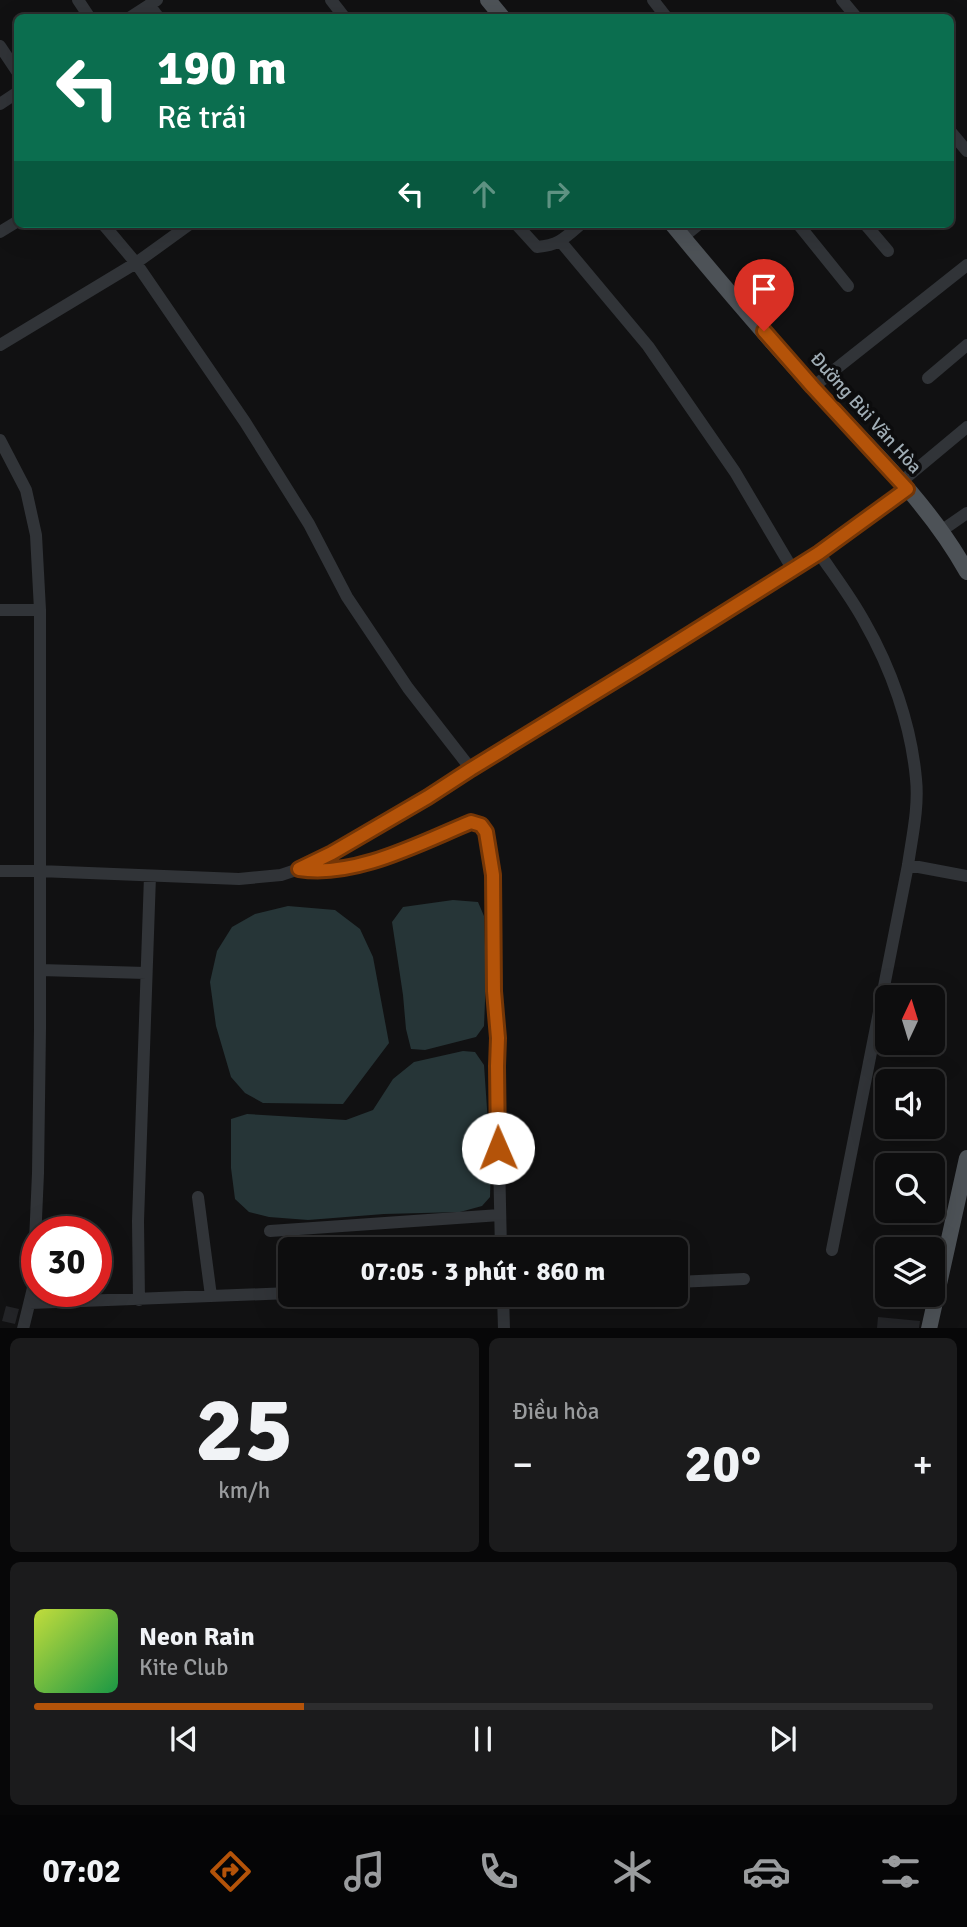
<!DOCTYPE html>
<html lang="vi">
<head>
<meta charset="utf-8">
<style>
  :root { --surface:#0d0d0e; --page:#1b1b1c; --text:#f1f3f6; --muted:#9a9c9e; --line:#2d2d2e; --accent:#b45309 }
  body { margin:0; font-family:Signika,sans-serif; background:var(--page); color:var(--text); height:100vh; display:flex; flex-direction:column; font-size:26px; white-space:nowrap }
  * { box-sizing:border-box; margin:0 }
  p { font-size:23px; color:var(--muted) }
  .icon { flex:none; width:38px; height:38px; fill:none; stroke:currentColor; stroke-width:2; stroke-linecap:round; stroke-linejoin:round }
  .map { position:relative; height:1328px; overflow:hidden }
  .side { display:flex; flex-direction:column; gap:10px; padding:10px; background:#070708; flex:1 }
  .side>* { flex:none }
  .top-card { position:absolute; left:14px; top:14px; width:940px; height:214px; border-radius:10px; box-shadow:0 7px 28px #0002,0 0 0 2px var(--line); background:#0b6e4f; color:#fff; overflow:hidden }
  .needle { width:46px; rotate:4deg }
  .fabs { position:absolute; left:875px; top:985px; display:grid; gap:14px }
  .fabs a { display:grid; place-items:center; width:70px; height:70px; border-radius:10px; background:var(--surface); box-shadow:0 7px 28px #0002,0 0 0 2px var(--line); font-size:35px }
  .speed { position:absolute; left:21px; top:1216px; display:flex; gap:14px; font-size:35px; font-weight:700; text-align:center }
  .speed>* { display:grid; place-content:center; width:91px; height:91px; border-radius:50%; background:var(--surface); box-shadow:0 7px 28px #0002,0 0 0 2px var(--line); line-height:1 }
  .speed .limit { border:10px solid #d22; background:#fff; color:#111 }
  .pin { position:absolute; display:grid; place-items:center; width:60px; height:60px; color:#fff; margin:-72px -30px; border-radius:50% 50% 50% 0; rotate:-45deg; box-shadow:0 0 7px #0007 }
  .pin .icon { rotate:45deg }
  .me { position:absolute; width:77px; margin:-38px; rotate:359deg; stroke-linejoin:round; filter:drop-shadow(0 0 5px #0008) }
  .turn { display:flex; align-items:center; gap:24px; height:147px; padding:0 28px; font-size:32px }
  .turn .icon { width:91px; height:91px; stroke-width:2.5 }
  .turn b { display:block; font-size:49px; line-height:60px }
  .lanes { display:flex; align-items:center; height:66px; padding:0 28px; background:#0003; justify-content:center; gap:35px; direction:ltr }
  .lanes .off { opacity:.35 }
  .big { font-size:52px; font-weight:700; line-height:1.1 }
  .side .widget { flex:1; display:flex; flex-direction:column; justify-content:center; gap:10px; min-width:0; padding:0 24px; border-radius:10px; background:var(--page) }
  .side .dial { align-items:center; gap:0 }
  .dial b { font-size:91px; line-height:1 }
  .song { display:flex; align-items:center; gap:21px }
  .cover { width:84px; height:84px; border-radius:10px; background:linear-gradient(135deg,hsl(70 70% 55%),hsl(140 70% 35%)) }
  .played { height:7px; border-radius:4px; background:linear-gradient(90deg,var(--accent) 30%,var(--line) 30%) }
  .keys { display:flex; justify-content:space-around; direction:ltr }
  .heat { display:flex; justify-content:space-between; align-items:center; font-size:38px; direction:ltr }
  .side .tiles { flex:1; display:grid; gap:10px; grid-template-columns:1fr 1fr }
  .widget:last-child { grid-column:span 2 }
  .trip { position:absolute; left:278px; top:1237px; width:410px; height:70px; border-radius:10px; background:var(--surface); box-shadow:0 7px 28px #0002,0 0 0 2px var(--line); font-weight:700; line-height:70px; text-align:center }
  .tabs { display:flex; height:112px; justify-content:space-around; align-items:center; background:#050506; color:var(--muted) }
  .tabs .icon { width:49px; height:49px }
  .tabs .active { color:var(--accent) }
  .tabs b { font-size:32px; color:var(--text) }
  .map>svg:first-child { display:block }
</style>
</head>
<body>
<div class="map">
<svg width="967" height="1329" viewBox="0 0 967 1329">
  <rect width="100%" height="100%" fill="#111112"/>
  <!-- water -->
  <path fill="#263537" d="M453,900L478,902L484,916L486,977L484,1026L476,1037L425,1050L411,1049L406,1029L403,995L392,922L403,907Z
    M288,906L335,910L360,929L373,957L389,1043L343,1104L263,1103L245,1093L231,1077L216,1026L210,982L217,951L232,927L255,914Z
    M463,1051L475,1052L484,1065L491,1167L490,1197L482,1206L460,1212L384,1214L308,1220L269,1217L249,1212L235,1199L231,1168V1119L247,1114L346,1120L373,1110L393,1079L414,1062Z"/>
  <!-- building -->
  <path fill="#232427" d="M6,1306L19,1309L15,1324L2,1321Z
    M878,1317L920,1321L919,1328H877Z"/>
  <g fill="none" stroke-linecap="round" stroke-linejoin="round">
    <!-- minor -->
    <path stroke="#313438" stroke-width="12" d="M78,0L90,18
      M331,0L345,18
      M653,0L667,18
      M842,0L857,18
      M149,5L159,18
      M129,18L157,0
      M0,46L18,73
      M0,104L18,92
      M950,131L967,151
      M103,224L136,263L245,422L309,524L347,597L408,688L471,769
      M516,224L537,247C559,245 565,238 581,224
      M798,224L848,286
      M865,224L888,251
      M0,232L18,221
      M683,237L699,224
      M561,242L648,346L735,472L793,570
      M0,345L136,263L190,224
      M928,378L967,345
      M813,387L967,265
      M0,440L26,490L36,535L40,610V1029L38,1173L33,1288L23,1329
      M901,482L967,427
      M941,531L967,513
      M819,553C834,575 851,597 864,621C891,668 911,724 916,779C919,807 912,837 908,865L832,1250
      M0,610H40
      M908,865L967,876
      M299,869C354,878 420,843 471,822L481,825L487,832L493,875L494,991L498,1038L497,1066L501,1250
      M0,871H39L239,879L281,875L299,869L332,853L428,797L471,769L639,666L819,553L907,489
      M40,970L146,973
      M198,1197L211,1296
      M270,1231L500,1215
      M676,1282L744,1279
      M503,1295L504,1329
      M139,1300L138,1221L150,876
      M30,1303L290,1293"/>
    <!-- major -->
    <path stroke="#4d5257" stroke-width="16" d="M488,0L503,18
      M672,224C720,282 769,340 820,395C872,450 930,505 967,572
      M929,1329L967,1158"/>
  </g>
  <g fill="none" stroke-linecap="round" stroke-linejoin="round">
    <!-- route casing -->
    <g stroke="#753606" stroke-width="18">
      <path id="route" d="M498,1148L497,1066L498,1038L494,991L493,875L486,832L481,825L471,822C420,843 355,878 299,869L332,853L428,797L471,769L639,666L819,553L907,489L813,387L764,331"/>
    </g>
    <!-- route -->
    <use href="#route" stroke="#b45309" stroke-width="12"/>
  </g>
  <g text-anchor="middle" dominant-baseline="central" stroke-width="7" stroke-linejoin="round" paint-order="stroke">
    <!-- street labels -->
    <g font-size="19" fill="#a0adb5" stroke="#0c0c0d">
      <text transform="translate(866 413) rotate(48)">Đường Bùi Văn Hòa</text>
    </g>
  </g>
</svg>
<div class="fabs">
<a><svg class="needle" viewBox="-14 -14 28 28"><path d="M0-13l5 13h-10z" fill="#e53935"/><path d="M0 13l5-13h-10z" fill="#9a9c9e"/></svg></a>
<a><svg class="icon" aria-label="sound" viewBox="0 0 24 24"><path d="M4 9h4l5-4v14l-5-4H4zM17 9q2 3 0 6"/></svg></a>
<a><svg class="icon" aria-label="search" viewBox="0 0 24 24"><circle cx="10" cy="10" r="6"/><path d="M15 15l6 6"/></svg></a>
<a><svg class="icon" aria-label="layers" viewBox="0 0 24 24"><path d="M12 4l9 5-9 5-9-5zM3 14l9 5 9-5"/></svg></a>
</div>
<div class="speed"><div class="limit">30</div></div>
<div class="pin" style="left:764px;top:331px;background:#d93025"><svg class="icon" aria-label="arrive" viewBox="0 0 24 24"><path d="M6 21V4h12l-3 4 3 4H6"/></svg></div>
<svg class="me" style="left:498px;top:1148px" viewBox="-20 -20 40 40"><circle r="19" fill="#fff"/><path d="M0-13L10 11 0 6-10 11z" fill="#b45309"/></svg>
<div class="trip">07:05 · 3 phút · 860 m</div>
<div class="top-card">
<div class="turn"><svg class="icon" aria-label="left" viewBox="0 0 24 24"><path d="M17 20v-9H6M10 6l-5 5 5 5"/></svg><div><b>190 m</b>Rẽ trái</div></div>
<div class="lanes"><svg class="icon" aria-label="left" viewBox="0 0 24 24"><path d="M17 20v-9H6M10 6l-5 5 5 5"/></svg><svg class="icon off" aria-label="ahead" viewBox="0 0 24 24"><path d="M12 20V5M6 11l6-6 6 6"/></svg><svg class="icon off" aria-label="right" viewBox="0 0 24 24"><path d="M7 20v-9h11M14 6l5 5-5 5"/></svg></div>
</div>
</div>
<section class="side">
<div class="tiles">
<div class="widget dial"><b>25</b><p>km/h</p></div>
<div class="widget"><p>Điều hòa</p>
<div class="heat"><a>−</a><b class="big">20°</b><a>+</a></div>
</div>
<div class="widget">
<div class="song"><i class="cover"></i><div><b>Neon Rain</b><p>Kite Club</p></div></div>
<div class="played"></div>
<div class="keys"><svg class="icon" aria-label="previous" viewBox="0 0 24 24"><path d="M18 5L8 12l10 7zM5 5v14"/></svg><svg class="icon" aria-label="pause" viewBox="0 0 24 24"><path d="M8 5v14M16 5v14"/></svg><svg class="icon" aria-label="next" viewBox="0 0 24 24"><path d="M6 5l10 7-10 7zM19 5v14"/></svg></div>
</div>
</div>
</section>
<nav class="tabs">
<b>07:02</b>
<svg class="icon active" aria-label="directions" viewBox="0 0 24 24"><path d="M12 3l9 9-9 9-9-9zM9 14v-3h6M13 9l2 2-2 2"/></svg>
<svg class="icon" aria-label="music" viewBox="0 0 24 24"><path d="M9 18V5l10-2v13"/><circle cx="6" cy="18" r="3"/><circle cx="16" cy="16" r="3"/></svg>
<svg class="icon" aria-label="phone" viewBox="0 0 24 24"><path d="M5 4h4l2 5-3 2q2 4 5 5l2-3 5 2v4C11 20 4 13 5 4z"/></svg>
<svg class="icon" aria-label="climate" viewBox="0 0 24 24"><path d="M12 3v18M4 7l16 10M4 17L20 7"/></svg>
<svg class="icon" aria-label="car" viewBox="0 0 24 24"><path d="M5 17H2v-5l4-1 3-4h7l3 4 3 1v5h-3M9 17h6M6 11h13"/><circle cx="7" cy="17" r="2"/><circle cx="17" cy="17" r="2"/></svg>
<svg class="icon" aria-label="filters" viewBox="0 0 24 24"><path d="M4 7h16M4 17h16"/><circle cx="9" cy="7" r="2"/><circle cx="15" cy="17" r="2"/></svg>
</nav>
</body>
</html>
